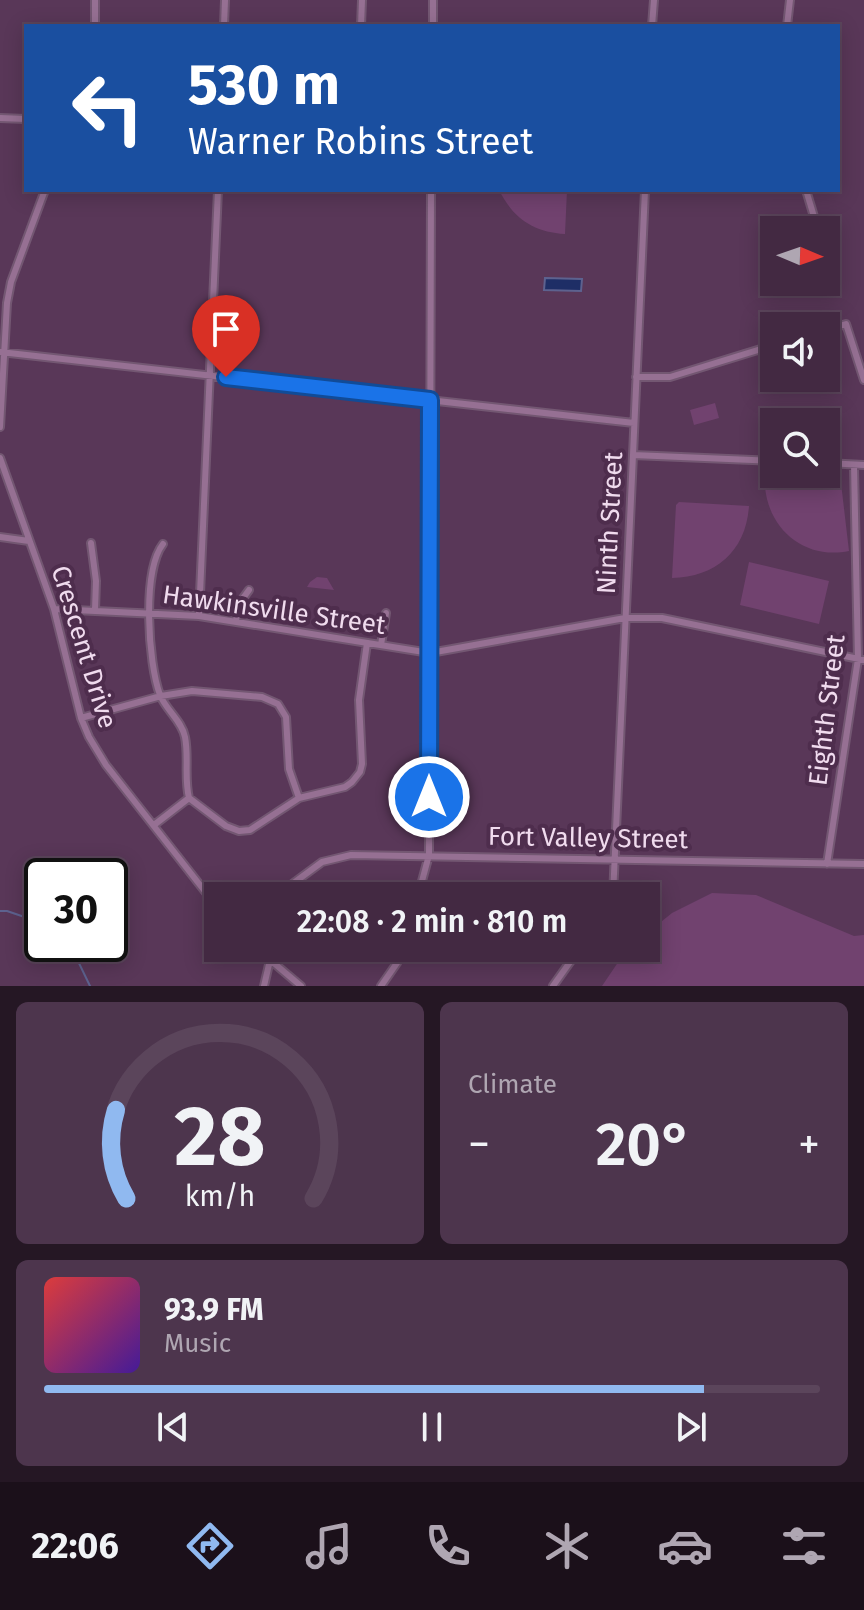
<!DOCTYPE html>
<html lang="en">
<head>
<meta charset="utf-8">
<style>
  :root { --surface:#432942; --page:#4d354d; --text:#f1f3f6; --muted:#afa6b2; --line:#5b455b; --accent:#90b9f0 }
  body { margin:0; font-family:"Fira Sans",sans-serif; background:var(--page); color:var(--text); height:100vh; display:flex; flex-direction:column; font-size:30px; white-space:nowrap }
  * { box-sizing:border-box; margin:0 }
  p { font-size:26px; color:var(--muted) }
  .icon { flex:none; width:44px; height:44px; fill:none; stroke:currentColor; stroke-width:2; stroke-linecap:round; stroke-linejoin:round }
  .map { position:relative; height:986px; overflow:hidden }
  .side { display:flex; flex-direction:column; gap:16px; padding:16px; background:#251724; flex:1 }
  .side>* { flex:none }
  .banner { position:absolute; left:24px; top:24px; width:816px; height:168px; border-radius:0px; box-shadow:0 4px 20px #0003,0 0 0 2px var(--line); background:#1a4fa0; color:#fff; overflow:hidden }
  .needle { width:52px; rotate:92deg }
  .fabs { position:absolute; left:760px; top:216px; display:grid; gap:16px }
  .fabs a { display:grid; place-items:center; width:80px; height:80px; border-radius:0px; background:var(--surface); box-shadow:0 4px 20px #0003,0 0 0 2px var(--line); font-size:40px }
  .speed { position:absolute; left:24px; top:858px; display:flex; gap:16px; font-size:40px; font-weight:700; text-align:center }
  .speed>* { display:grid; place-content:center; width:104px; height:104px; border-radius:50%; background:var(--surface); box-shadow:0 4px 20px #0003,0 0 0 2px var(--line); line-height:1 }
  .speed .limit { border:4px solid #111; border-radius:12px; background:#fff; color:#111 }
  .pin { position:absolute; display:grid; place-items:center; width:68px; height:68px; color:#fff; margin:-82px -34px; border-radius:50% 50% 50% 0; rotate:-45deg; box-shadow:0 0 8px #0007 }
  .pin .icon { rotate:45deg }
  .me { position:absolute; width:88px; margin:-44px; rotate:0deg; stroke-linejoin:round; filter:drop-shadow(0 0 6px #0008) }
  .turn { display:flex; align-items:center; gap:28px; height:168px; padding:0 32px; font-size:36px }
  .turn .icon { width:104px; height:104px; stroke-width:2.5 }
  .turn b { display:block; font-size:56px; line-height:68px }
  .big { font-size:60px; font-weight:600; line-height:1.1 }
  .side .tile { flex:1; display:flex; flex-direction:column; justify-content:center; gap:12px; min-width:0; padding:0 28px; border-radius:12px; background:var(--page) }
  .side .dial { align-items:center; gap:0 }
  .dial svg { height:208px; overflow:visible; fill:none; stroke:var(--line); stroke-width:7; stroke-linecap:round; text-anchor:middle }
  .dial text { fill:var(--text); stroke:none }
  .song { display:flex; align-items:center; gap:24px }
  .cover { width:96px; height:96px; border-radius:12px; background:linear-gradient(135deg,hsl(0 70% 55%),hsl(260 70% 35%)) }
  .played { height:8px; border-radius:4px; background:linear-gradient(90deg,var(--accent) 85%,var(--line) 85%) }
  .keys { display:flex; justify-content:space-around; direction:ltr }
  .heat { display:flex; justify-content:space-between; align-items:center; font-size:44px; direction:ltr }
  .side .tiles { flex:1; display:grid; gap:16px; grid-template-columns:1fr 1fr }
  .tile:last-child { grid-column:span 2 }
  .trip { position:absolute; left:204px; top:882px; width:456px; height:80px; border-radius:0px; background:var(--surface); box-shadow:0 4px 20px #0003,0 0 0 2px var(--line); font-weight:600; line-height:80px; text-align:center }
  .dock { display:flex; height:128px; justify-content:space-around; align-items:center; background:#1b101a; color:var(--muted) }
  .dock .icon { width:56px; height:56px }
  .dock .active { color:var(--accent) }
  .dock b { font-size:36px; color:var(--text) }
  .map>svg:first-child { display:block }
</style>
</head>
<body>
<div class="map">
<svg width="864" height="986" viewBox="0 0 864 986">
  <rect width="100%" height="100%" fill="#593758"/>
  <!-- green -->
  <path fill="#71426f" d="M499,190H567L565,234C533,232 513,218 499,190Z
    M715,403L719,418L694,425L690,410Z
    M832,477L841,483L849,551C805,560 769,530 765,487Z
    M679,502L749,506C746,551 716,577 672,578L676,505Z
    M749,562L829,581L819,624L740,605Z
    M317,577L327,578L334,590L307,587L310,582Z
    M712,893L756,895L854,936L864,935V986H602L627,949L646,948V934L672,913Z"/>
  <!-- water -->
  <path fill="#1e2e66" stroke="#5d628f" stroke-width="2" d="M545,278L582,279L581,291L544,290Z"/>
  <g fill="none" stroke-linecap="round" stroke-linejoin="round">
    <!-- stream -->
    <path stroke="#5d628f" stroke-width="2" d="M0,911H7L42,923
      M66,944L76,957L90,986"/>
    <!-- minor casing -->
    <g stroke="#735772" stroke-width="10">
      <path id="minor" d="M95,0V26
        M224,26L225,0
        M361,26L362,0
        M433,26V0
        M652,26L654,0
        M787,26L790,0
        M0,118L26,119
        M806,190L818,230
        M826,330L846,324L864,380
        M0,352L634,423
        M636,377H670L774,345
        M0,427L7,303L11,282L45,190
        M633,455L774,461
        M0,458L54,609L81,718L89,737L106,765L218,908
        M826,463L864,465
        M0,537L29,541
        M91,543L96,581L95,610
        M163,544C142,571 148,663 160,695C166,710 182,721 185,737C189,757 184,778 189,798L226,826L239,831L250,830L299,798L345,787L352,782L360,772L362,764L359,700L367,643
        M54,609L199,616L430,653L625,618H662L864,660
        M199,616L218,190
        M236,622L238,605L249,590
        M381,645L386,613
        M81,718L161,696L192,691L262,697L278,704L286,717L289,769L299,798
        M154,825L189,798
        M827,864L858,659L854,465
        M276,896L322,862L351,855L864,864
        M418,896L429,855L431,190
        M613,896L645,190
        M256,948L301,986
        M264,986L270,960
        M381,986L397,963L404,948
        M553,986L580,948"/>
    </g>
    <!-- minor -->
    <use href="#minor" stroke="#967093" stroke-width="6"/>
  </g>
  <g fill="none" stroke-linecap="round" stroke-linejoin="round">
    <!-- route casing -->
    <g stroke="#114b97" stroke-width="20">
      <path id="route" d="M226,377L430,400L429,797"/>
    </g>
    <!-- route -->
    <use href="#route" stroke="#1a73e8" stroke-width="14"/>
  </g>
  <g text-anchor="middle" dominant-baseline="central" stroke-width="8" stroke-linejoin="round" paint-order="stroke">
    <!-- street labels -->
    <g font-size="26" fill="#f0dbee" stroke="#4e2d4d">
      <text transform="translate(610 523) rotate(-87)">Ninth Street</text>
      <text transform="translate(274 610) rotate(8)">Hawkinsville Street</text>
      <text transform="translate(84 647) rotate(73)">Crescent Drive</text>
      <text transform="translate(827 710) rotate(-83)">Eighth Street</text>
      <text transform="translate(588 838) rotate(1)">Fort Valley Street</text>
    </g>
  </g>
</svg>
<div class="fabs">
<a><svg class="needle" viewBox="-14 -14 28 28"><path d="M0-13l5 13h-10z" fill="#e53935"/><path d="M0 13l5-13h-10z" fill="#afa6b2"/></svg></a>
<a><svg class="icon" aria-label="sound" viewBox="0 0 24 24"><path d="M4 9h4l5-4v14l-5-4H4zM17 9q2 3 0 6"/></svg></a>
<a><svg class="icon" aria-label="search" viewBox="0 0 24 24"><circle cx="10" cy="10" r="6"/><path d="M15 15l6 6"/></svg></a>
</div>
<div class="speed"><div class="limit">30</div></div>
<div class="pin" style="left:226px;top:377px;background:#d93025"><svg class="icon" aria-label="arrive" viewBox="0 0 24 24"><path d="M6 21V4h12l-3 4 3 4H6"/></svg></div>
<svg class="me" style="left:429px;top:797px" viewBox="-20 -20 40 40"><circle r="17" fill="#1a73e8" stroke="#fff" stroke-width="3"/><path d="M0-11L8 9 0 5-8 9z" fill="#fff"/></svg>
<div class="trip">22:08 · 2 min · 810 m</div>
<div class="banner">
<div class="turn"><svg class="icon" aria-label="left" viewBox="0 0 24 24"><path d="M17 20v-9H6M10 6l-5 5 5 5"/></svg><div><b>530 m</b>Warner Robins Street</div></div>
</div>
</div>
<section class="side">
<div class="tiles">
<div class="tile dial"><svg viewBox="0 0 100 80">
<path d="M14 69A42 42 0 1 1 86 69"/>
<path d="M14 69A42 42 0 0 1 10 35" stroke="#90b9f0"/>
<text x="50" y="56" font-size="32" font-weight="700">28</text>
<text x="50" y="72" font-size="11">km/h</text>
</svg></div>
<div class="tile"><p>Climate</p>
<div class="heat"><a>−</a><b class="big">20°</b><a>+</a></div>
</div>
<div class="tile">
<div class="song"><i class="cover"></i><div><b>93.9 FM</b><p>Music</p></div></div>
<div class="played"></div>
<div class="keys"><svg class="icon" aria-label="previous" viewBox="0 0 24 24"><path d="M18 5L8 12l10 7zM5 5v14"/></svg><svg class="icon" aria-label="pause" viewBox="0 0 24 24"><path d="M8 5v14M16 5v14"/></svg><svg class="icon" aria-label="next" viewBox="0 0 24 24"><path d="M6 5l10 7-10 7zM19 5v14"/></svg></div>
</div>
</div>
</section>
<nav class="dock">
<b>22:06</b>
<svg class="icon active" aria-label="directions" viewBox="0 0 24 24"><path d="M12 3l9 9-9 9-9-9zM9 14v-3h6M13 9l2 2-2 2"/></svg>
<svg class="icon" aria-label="music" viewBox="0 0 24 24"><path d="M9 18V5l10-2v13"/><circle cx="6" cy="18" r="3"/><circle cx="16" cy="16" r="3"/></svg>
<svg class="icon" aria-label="phone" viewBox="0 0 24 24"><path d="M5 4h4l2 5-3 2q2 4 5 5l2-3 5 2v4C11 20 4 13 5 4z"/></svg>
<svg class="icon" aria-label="climate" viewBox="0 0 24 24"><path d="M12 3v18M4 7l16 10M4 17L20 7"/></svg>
<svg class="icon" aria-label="car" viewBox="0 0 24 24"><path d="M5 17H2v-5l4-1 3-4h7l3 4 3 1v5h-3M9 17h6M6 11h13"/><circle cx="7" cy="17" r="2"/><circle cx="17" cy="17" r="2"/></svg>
<svg class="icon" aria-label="filters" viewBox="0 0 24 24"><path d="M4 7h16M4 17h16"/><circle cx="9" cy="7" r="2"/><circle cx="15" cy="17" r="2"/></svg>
</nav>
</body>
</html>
